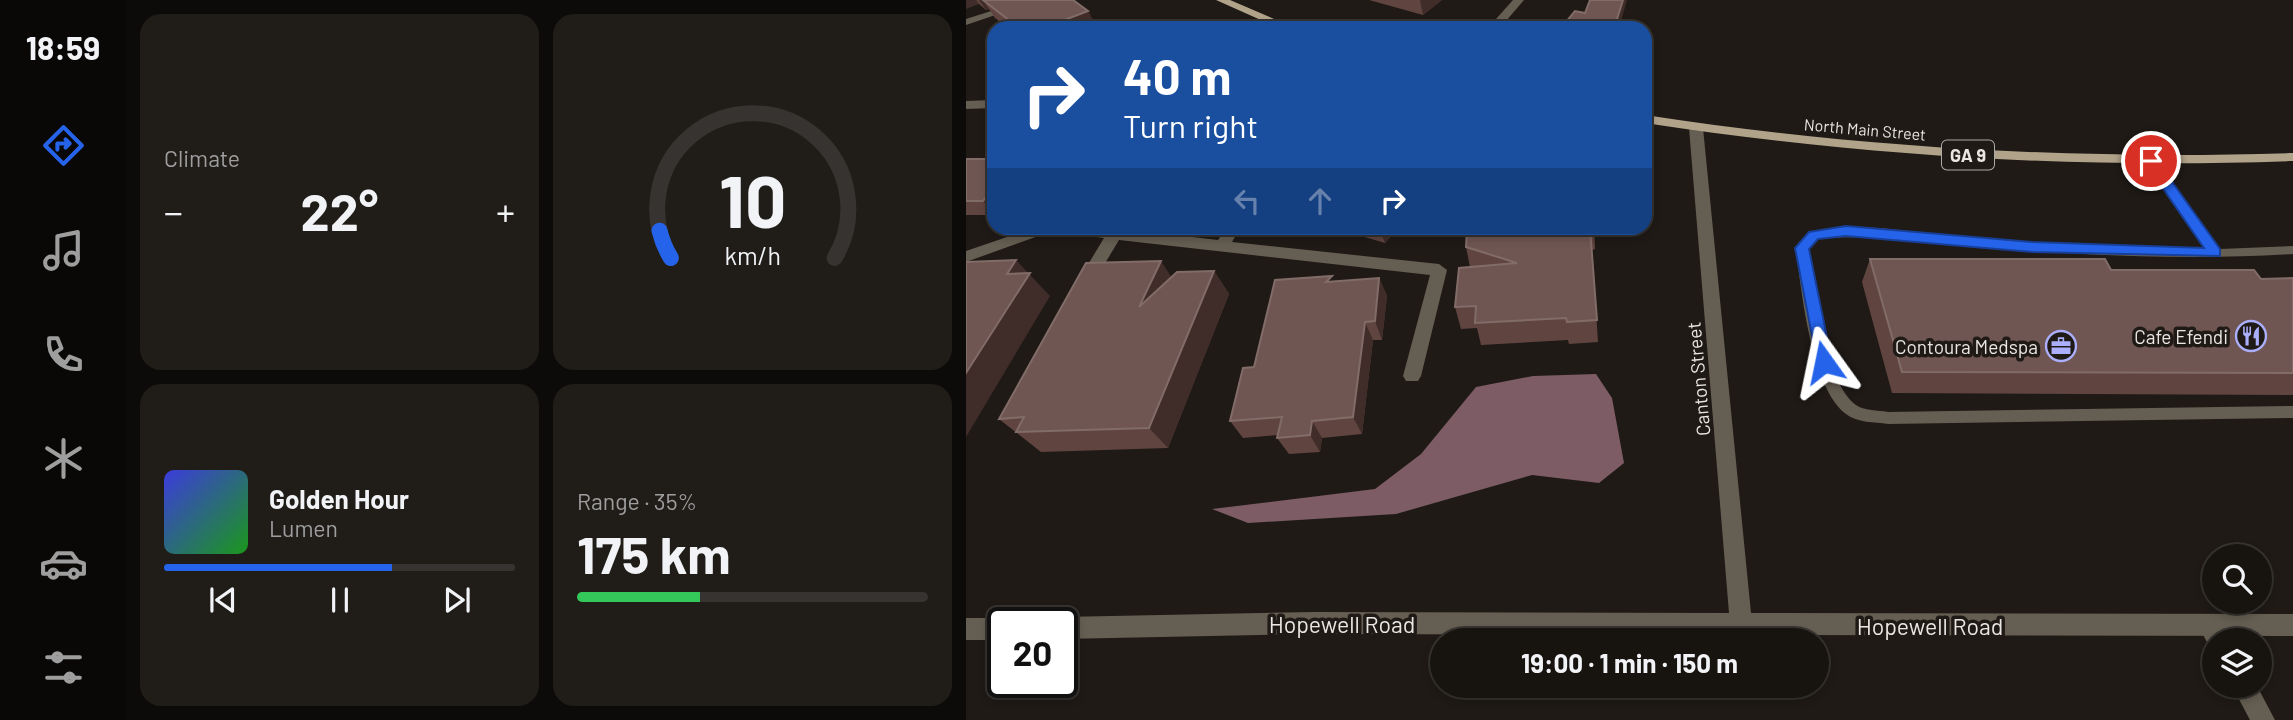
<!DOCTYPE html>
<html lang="en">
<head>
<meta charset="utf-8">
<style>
  :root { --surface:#171410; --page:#201d19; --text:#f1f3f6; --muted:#9e9e9f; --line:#363330; --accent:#2563eb }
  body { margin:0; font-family:Barlow,sans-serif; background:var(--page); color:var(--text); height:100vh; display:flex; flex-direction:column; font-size:26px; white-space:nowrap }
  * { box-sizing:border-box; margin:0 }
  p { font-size:23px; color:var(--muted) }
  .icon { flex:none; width:38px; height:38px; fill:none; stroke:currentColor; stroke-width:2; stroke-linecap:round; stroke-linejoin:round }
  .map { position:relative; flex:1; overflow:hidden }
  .sheet { display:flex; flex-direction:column; gap:14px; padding:14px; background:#0d0b09; width:840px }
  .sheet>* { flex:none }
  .guide { position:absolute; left:21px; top:21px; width:665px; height:214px; border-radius:21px; box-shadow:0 4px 10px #0003,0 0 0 2px var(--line); background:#1a4fa0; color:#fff; overflow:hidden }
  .buttons { position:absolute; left:1236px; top:544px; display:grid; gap:14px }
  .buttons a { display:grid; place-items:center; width:70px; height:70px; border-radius:50%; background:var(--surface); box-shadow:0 4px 10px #0003,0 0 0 2px var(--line); font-size:35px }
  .speed { position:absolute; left:21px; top:607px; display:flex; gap:14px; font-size:35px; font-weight:700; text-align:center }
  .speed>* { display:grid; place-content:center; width:91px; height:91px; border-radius:50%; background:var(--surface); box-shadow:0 4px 10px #0003,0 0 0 2px var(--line); line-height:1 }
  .speed .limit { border:4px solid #111; border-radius:10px; background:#fff; color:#111 }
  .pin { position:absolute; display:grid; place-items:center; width:60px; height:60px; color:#fff; margin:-30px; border:4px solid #fff; border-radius:50%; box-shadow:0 2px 7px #0007 }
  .me { position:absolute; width:77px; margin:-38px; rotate:348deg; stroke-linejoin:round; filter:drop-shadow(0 0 5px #0008) }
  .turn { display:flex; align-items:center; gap:24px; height:147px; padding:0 21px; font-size:32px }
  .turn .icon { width:91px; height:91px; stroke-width:2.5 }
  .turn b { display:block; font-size:49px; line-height:60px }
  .lanes { display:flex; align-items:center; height:66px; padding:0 21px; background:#0003; justify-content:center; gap:35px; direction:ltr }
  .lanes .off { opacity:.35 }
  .big { font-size:52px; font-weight:700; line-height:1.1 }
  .sheet .tile { flex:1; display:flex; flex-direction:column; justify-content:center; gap:10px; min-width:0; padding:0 24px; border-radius:21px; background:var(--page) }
  .sheet .dial { align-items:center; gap:0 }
  .dial svg { height:182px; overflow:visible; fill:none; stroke:var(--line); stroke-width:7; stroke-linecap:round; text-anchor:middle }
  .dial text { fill:var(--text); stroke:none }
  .song { display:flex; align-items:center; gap:21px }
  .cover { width:84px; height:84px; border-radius:10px; background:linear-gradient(135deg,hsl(240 70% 55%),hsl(120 70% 35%)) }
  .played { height:7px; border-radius:4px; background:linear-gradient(90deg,var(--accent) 65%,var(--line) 65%) }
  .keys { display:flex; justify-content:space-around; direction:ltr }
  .heat { display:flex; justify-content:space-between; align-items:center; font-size:38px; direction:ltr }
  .charge { height:10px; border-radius:5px; background:linear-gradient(90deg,#34c759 35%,var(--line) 0) }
  .sheet .tiles { flex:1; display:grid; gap:14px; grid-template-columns:repeat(2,1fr) }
  .trip { position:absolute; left:464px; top:628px; width:399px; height:70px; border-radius:35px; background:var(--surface); box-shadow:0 4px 10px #0003,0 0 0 2px var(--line); font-weight:700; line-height:70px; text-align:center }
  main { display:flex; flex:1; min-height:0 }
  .dock { display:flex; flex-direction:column; width:126px; justify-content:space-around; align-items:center; background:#090806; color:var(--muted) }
  .dock .icon { width:49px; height:49px }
  .dock .selected { color:var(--accent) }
  .dock b { font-size:32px; color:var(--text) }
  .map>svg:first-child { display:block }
</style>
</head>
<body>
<main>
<nav class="dock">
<b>18:59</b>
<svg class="icon selected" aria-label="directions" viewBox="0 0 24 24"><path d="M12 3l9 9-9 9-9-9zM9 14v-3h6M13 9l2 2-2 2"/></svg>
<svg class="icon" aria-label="music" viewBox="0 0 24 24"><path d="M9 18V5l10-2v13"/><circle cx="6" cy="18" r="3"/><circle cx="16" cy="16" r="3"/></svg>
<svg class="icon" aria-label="phone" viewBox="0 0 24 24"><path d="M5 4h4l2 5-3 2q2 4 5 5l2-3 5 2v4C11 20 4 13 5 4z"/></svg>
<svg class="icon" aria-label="climate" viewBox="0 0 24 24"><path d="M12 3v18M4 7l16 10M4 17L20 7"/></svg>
<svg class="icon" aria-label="car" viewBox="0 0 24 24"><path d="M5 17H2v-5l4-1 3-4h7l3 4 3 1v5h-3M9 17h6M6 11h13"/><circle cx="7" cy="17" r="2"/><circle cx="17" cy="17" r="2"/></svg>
<svg class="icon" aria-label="filters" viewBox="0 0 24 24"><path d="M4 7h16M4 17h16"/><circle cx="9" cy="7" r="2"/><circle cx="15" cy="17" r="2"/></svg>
</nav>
<section class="sheet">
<div class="tiles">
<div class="tile"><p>Climate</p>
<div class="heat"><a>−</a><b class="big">22°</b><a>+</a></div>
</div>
<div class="tile dial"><svg viewBox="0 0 100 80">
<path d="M14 69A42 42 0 1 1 86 69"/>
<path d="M14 69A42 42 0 0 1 9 57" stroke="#2563eb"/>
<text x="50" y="56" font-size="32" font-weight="700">10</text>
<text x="50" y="72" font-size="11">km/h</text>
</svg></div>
<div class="tile">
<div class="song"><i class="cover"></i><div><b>Golden Hour</b><p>Lumen</p></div></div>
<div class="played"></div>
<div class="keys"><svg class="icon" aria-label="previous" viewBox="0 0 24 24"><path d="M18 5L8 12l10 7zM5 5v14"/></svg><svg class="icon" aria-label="pause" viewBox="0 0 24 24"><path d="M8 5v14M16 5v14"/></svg><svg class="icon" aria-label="next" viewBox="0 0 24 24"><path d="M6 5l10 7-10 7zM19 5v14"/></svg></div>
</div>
<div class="tile"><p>Range · 35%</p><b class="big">175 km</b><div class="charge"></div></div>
</div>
</section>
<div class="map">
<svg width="1327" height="720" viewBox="0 0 1327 720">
  <rect width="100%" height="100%" fill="#1f1a16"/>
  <!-- water -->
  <path fill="#7d5c65" d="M630,374L646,398L658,463L633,483L566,475L430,514L282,523L246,509L409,489L455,454L510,387L567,376Z"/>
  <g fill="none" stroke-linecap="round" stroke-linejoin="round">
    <!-- service -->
    <path fill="#655e52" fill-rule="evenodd" d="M60,0H73L0,25V19Z
      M1185,158L1189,159L1254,249L1327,246V254C1231,260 1135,256 1038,249C976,245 914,233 851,239L842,249C848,286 859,383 890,405C898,411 912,410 922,412L1327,406V418L922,424C909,422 891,423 880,414C845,388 835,289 830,248L844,232C892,220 955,234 1004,238C1083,245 1162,249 1241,249L1179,161Z"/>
    <!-- minor -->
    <path fill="#655e52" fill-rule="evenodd" d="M547,0H558L534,28H522Z
      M28,100V108L0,109V101Z
      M67,228H149L252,240L260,228H274L266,242L473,264L481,270L455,376L452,381H440L437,376L464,275L153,240L126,285L120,287L112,281L138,238L86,231L0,262V251Z
      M1243,614L1251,617L1263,640H1248V650L1244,648L1232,625L1235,617Z
      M1266,686H1291L1309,720H1284Z"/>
    <!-- tertiary -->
    <path fill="#655e52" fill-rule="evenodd" d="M730,124L737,128L785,613L1327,614V636L348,634L96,639V623H87L96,617L348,612L763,613L723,128Z
      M0,618H37L46,623H37V640H0Z"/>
    <!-- primary -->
    <path fill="#b1a38a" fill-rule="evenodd" d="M250,0H264L329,28H313Z
      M679,115C895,148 1109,160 1327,153V161C1109,169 895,156 679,123Z"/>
  </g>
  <!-- wall -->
  <path fill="#604440" d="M0,0H107L132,28H42L29,18L23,9L20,10L13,4Z
    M403,0H476L457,15Z
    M0,159H28V215H0Z
    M368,228H432L419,243Z
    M501,228H628L629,249L626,250L632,342L603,344L602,340L515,345L511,328L495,329L489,307L504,267L500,247Z
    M904,259L1145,270L1295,279L1327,278V395L926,393L896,282Z
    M248,271L263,294L202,448L75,452L33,419L206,277Z
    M413,278L421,296L416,340H407L396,434L356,438L354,452L323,454L311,438L312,435L277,438L264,421L288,367L368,281Z"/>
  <!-- shaded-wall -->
  <path fill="#402c28" d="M0,0H10L13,4L0,9Z
    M13,0H17L23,9L20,10Z
    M454,0H476L457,15Z
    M657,0H661L653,28H645Z
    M122,11L132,28H78Z
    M28,188V214L17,201Z
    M413,228H432L419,243Z
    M50,260L84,296L0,437V373L41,274Z
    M195,261L210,284L173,307Z
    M248,271L263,294L202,448L183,428Z
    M413,278L421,296L416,340L409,321Z
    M399,322L407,340L396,434L387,417Z
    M346,421L356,438L354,452L344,435Z"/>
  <!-- building -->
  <path fill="#6f5652" stroke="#826c68" stroke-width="2" d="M17,0H107L122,11L78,28H53Z
    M624,0H657L651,19L645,28H595L609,11L619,13Z
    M0,159H28V188L17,201H0Z
    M501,228H624L631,320L601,322L600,318L509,323L510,306L489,307L493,268L551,263L500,247Z
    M904,259H1139L1145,270H1288L1295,279L1327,278V373L936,372Z
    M50,260L41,274L64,273L0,373V262Z
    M195,261L173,307L211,272L248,271L183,428L50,432L58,417L33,419L120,263Z
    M366,276L360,282L413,278L409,321L399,322L387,417L346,421L344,435L311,438L316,417L264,421L277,368L288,367L309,280Z"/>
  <!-- route -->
  <path fill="#2563eb" stroke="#184099" stroke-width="2" d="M1180,158H1189L1254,249V256L1066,252L880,236L852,239L843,249L866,362L858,368L852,367L829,248L843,232L880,226L1066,242L1238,248L1178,161Z"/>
  <!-- icons -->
  <defs>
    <g id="restaurant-ring" transform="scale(1.575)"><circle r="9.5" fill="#1f1a16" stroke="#abaffb" stroke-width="1.5"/><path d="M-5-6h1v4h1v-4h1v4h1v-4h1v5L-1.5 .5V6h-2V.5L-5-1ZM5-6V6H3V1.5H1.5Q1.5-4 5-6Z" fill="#abaffb"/></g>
    <g id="office-ring" transform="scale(1.575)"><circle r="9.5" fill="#1f1a16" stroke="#abaffb" stroke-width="1.5"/><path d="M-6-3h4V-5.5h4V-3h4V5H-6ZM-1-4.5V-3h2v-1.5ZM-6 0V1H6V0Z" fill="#abaffb"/></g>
  </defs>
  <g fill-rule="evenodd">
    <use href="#restaurant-ring" x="1285" y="336"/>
    <use href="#office-ring" x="1095" y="346"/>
  </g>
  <g text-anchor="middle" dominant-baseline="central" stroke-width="7" stroke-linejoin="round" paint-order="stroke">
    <!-- far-street labels -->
    <g font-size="16" fill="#e9e6e3" stroke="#1f1a16">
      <text transform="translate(899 129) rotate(5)">North Main Street</text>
    </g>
    <!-- shield labels -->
    <rect fill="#1f1a16" stroke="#aca9a6" stroke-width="2" x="976" y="140.5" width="52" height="29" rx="5"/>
    <g font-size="18" font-weight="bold" fill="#e9e6e3">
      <text x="1002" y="155">GA 9</text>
    </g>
    <!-- poi labels -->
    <g font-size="19" fill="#e9e6e3" stroke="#1f1a16" text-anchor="end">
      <text x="1262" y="336">Cafe Efendi</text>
      <text x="1072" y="346">Contoura Medspa</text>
    </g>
    <!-- street labels -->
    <g font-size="19" fill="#e9e6e3" stroke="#1f1a16">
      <text transform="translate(732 379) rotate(-95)">Canton Street</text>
    </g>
    <!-- near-street labels -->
    <g font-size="23" fill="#e9e6e3" stroke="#1f1a16">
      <text x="376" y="624">Hopewell Road</text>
      <text x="964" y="626">Hopewell Road</text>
    </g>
  </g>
</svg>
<div class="buttons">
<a><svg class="icon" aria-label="search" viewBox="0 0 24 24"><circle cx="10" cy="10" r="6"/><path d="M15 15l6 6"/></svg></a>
<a><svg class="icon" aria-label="layers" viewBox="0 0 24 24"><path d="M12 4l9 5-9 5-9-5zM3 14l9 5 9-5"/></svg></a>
</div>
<div class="speed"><div class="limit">20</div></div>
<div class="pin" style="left:1185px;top:161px;background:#d93025"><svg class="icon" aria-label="arrive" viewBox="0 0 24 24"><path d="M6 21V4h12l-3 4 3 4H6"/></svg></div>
<svg class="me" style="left:858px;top:362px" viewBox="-20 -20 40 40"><path d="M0-17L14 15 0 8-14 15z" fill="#2563eb" stroke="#fff" stroke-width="4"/></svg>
<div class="trip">19:00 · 1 min · 150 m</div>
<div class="guide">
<div class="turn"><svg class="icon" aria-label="right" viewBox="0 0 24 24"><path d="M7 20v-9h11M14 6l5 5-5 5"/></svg><div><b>40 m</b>Turn right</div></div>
<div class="lanes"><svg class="icon off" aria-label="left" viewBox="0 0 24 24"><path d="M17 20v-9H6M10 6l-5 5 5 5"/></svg><svg class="icon off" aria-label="ahead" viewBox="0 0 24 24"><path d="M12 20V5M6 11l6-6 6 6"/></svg><svg class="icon" aria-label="right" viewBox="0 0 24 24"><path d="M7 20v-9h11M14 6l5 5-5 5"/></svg></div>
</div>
</div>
</main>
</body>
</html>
